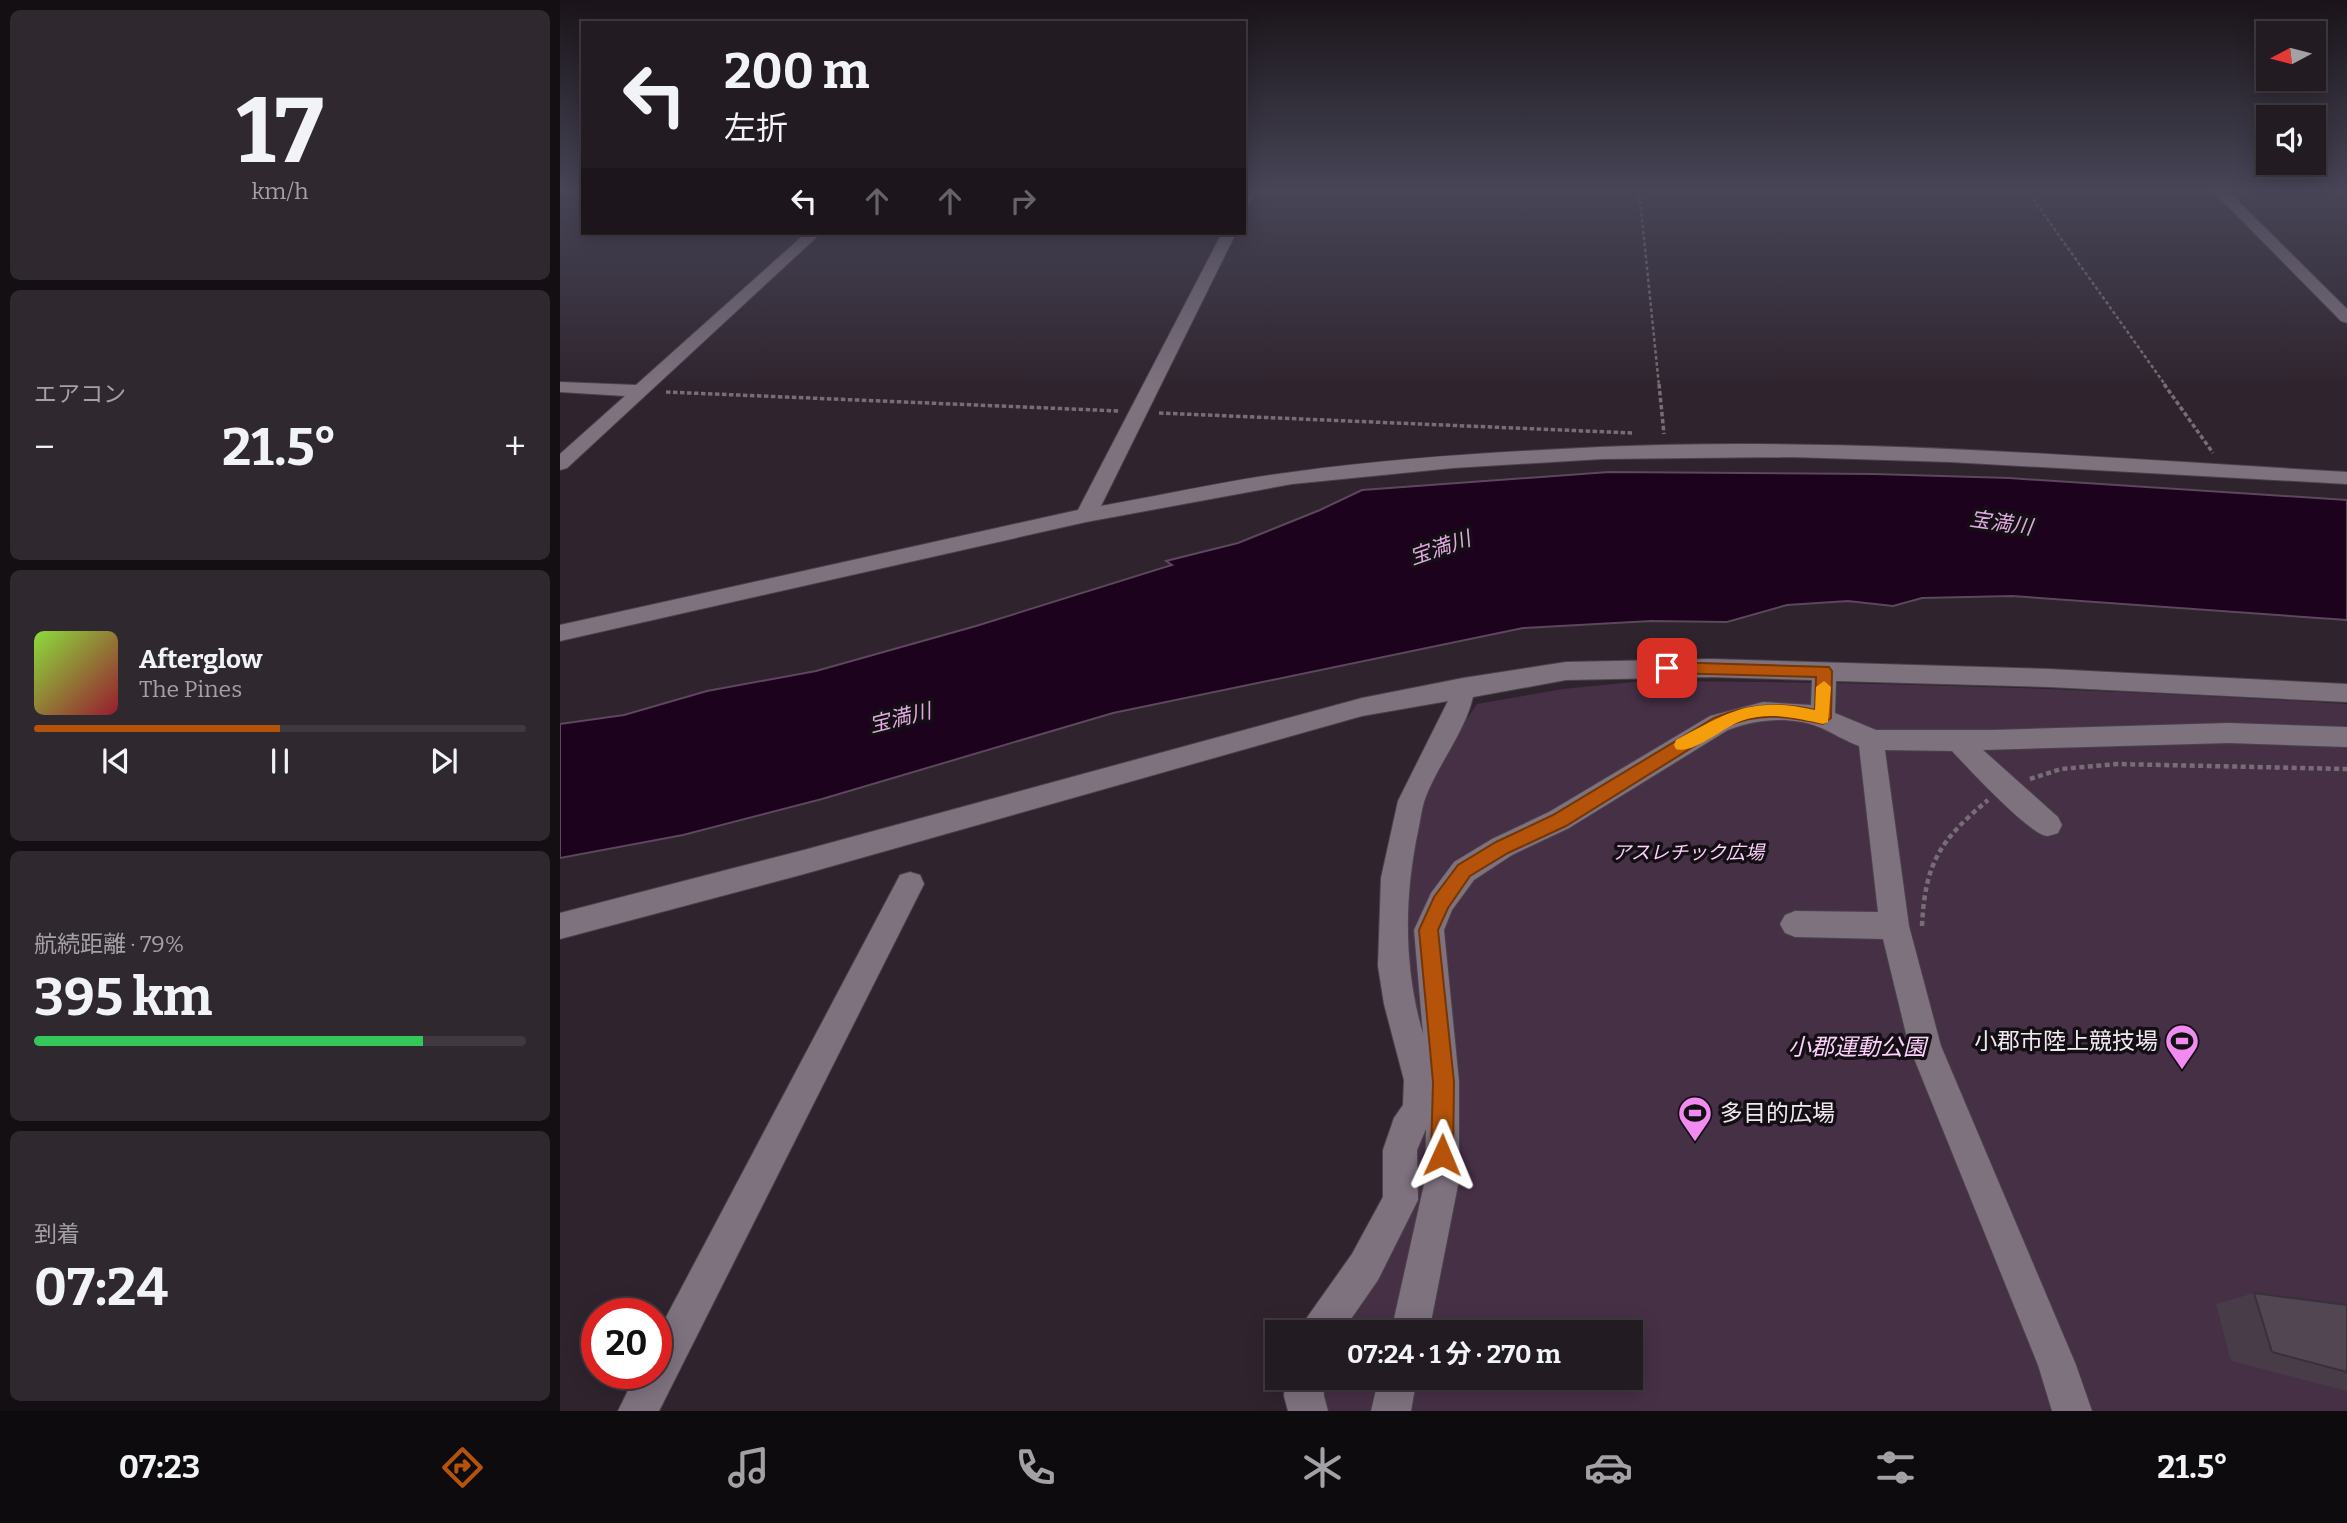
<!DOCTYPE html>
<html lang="ja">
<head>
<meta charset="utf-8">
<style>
  :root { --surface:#231b22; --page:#2f282f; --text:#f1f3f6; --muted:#a3a1a5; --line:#403940; --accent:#b45309 }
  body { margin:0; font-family:Bitter,"Noto Sans JP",serif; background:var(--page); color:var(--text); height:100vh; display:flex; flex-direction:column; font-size:26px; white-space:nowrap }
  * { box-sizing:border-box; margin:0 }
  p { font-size:23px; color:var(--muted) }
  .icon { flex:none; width:38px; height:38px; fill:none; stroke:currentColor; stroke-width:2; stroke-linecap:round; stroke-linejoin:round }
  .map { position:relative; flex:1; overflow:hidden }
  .side { display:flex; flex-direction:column; gap:10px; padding:10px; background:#130f13; width:560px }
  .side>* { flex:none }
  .top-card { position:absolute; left:21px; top:21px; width:665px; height:214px; border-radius:0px; box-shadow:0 4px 18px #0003,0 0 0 2px var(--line); background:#231b22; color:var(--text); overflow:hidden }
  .needle { width:46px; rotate:263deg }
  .buttons { position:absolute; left:1696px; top:21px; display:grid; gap:14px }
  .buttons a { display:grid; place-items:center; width:70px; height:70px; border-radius:0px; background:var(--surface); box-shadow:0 4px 18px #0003,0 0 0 2px var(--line); font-size:35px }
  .speed { position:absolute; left:21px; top:1298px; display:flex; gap:14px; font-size:35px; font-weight:700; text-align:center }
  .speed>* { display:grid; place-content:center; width:91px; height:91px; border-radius:50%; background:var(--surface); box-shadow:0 4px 18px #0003,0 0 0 2px var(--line); line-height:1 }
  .speed .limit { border:10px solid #d22; background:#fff; color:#111 }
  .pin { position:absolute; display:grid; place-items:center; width:60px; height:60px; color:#fff; margin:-30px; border-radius:14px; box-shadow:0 4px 10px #0006 }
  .me { position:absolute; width:77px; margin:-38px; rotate:1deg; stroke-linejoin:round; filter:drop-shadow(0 0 5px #0008) }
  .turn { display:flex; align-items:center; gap:24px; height:147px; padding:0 28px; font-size:32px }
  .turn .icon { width:91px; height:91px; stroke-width:2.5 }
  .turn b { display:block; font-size:49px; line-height:60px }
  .lanes { display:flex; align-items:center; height:66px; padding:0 28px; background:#0003; justify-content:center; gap:35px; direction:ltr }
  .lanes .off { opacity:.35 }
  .big { font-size:52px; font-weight:700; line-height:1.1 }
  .side .tile { flex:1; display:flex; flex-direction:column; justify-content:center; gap:10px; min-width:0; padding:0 24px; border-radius:10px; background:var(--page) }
  .side .dial { align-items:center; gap:0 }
  .dial b { font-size:91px; line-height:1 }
  .song { display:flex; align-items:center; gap:21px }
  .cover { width:84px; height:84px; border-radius:10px; background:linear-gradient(135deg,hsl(90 70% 55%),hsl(350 70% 35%)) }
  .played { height:7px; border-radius:4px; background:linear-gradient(90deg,var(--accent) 50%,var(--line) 50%) }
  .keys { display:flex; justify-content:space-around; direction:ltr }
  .heat { display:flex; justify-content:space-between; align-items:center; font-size:38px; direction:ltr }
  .charge { height:10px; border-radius:5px; background:linear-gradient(90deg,#34c759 79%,var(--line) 0) }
  .trip { position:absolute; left:705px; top:1320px; width:378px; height:70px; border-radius:0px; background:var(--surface); box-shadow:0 4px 18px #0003,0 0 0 2px var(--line); font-weight:700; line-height:70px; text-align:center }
  .dock { display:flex; height:112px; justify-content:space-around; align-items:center; background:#0e0b0e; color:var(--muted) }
  .dock .icon { width:49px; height:49px }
  .dock .active { color:var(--accent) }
  .dock b { font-size:32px; color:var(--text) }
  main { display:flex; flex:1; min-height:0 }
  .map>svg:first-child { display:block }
</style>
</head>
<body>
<main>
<section class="side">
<div class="tile dial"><b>17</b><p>km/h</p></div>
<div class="tile"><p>エアコン</p>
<div class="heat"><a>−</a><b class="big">21.5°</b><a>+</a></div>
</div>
<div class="tile">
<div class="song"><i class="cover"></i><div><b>Afterglow</b><p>The Pines</p></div></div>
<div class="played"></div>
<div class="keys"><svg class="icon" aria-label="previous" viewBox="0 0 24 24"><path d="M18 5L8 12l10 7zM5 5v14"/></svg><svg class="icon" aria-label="pause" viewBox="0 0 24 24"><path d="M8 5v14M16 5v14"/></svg><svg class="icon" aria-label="next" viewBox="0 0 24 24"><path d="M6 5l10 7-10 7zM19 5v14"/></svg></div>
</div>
<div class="tile"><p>航続距離 · 79%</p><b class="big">395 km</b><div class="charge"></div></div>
<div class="tile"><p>到着</p><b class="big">07:24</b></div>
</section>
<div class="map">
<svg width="1787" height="1411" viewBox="0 0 1787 1411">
  <rect width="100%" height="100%" fill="#2f242e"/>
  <!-- green -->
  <path fill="#463046" d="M1085,681C1319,682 1553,689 1787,704V1411H759L756,1377H1071V1332H772L850,1184L840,931L857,806L880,759L917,704L1003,689Z"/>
  <!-- water -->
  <path fill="#1c021d" stroke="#5c475c" stroke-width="2" d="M1049,472L1314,474L1449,478L1787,500V620L1452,596L1362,598L1333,606L1288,601L1227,605L1167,622L1091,621L963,628L553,713L262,799L123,835L0,858V724L64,715L147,691L256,671L416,626L612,565L606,561L678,543L760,510L802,490Z"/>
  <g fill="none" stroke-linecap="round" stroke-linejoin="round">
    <!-- minor casing -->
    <g stroke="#4b424a" stroke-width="2">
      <path id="minor" d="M684,189H697L689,204L684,205Z
        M1651,189H1666L1787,309V323L1781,321Z
        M246,233H261L7,468L0,470V454L65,396L0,392V382L76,385Z
        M662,233H676L541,506C605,495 668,480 733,472C834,458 937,452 1040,447C1288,436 1539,458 1787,472V484L1390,462L1231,457L1042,459L893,468L732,484L526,522L0,641V625L518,510Z
        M1151,659L1489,669L1787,684V702L1489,687L1276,681L1275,713L1316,730H1434L1669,723L1787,727V747L1669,743L1423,750L1498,817L1502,825L1498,833C1495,834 1489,836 1487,836C1470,835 1406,766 1392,751L1325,750L1349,926L1381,1046L1516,1365L1532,1411H1492L1478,1365L1349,1046L1323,939L1235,937L1225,933L1220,924L1225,915L1235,911L1318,912L1299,746C1285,741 1273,733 1259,727C1230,716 1197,719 1168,730L1009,828L952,855L914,880L892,910L884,930L899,1081V1180L869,1332H831L865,1180L866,1129L857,1150L858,1200L818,1280L782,1332H740L746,1319L792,1254L823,1197V1150L834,1118L843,1105L844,1080L824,1004L818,966L821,878L838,801L888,701L802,716L244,874L0,939V913L244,850L802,698L903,678L1006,662ZM1151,677L1252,680L1251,705L1203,702L1150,716L989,812L932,839L894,862L871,893L854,930L863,1034C844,968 844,902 857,836C860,824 861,811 865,799C878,764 905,732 913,697L1006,680Z
        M350,872L360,875L364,884L99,1411H58L76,1374H96V1336L340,875Z
        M725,1377H763L764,1396L768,1411H728L724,1396Z
        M819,1377H857L851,1411H811Z"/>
    </g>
    <!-- path-far2 -->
    <path stroke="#776d76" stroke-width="2.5" stroke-dasharray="3.5 2.5" stroke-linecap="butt" d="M1079,189L1099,386
      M1466,189L1606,386"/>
    <!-- path-far1 -->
    <path stroke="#776d76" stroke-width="3.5" stroke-dasharray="4.5 2.5" stroke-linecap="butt" d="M1099,384L1104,434
      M1604,384L1653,453
      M106,392L559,411
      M599,413L1073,433"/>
    <!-- path -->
    <path stroke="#776d76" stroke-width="4.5" stroke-dasharray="5 3.5" stroke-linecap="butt" d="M1470,779L1501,769L1557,764L1787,769
      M1362,926C1365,863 1380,840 1428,800"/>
    <!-- minor -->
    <use href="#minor" fill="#7e727e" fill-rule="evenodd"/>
  </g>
  <!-- wall -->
  <path fill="#473c47" d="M1694,1293L1787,1305V1391L1671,1361L1656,1304Z"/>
  <!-- building -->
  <path fill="#524652" stroke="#393139" stroke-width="2" d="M1694,1293L1787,1305V1372L1712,1352Z"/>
  <!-- sky -->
  <linearGradient id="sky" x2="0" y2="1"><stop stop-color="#1a1419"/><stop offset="0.49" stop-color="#474557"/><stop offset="1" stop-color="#474557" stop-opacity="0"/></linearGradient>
  <rect width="1787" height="387" fill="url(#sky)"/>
  <!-- route -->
  <path fill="#b45309" stroke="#753606" stroke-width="2" d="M1107,662L1269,667L1272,671L1271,718L1263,724C1228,716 1199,712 1165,727L1006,826L948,853L910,876L888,908L878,930L894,1082L893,1155L890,1163L882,1166L874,1163L871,1155L873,1082L859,930L874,897L898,865L936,842L993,815L1154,718C1188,704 1219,702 1255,710L1256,677L1107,673L1099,668Z"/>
  <!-- slow -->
  <path fill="#f59e0b" d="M1264,681L1271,687L1268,722L1263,724C1237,718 1207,711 1181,721C1164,727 1132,755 1116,749L1114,745L1116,740C1171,711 1191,696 1255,710L1256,687Z"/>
  <!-- icons -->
  <defs>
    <g id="stadium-pin" transform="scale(1.75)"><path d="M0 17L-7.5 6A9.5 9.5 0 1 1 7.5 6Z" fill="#f28af2" stroke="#140f14"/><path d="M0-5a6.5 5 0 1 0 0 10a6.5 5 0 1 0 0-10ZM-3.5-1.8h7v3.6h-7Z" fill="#111"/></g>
  </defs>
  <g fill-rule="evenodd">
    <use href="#stadium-pin" x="1622" y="1041"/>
    <use href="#stadium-pin" x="1135" y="1113"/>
  </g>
  <g text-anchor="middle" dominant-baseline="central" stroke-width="7" stroke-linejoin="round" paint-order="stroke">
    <!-- park labels -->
    <g font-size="19" font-style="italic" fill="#fed1fd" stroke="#140f14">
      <text x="1128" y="852">アスレチック広場</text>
    </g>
    <!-- water labels -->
    <g font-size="21" font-style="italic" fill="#e0a9df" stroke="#140f14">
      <text transform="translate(1441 523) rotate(8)">宝満川</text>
      <text transform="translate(880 548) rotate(-19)">宝満川</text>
      <text transform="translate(340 718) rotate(-14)">宝満川</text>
    </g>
    <!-- near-poi labels -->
    <g font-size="23" fill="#f0e9f0" stroke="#140f14" text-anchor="end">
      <text x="1598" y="1041">小郡市陸上競技場</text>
      <text x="1160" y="1113" text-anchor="start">多目的広場</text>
    </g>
    <!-- near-park labels -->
    <g font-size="23" font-style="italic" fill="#fed1fd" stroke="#140f14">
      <text x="1297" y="1047">小郡運動公園</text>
    </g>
  </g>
</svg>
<div class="buttons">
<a><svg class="needle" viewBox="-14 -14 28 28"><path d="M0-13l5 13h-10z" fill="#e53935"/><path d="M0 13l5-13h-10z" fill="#a3a1a5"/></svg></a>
<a><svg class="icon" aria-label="sound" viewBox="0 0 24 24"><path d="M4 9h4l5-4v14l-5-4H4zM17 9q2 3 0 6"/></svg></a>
</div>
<div class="speed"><div class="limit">20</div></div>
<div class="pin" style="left:1107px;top:668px;background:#d93025"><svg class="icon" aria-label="arrive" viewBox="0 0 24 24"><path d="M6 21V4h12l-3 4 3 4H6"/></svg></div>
<svg class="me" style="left:882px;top:1155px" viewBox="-20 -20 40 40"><path d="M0-17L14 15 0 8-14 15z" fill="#b45309" stroke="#fff" stroke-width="4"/></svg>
<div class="trip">07:24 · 1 分 · 270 m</div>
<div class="top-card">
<div class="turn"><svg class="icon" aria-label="left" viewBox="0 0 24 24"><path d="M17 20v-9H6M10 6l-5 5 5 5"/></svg><div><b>200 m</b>左折</div></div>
<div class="lanes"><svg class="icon" aria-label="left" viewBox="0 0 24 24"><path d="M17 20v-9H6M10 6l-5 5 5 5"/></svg><svg class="icon off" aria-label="ahead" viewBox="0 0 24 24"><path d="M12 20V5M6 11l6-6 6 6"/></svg><svg class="icon off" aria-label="ahead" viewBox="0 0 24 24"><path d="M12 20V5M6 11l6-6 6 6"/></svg><svg class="icon off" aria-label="right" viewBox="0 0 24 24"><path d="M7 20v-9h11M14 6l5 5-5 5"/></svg></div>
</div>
</div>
</main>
<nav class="dock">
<b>07:23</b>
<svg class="icon active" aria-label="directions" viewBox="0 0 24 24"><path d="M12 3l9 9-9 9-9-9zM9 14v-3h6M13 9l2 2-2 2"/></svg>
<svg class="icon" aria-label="music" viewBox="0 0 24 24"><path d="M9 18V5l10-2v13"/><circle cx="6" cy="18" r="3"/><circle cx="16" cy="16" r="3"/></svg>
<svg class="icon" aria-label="phone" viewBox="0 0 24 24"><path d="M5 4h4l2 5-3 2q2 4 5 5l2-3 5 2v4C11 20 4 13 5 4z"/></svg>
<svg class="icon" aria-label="climate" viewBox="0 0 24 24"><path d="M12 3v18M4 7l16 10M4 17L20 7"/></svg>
<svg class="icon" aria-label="car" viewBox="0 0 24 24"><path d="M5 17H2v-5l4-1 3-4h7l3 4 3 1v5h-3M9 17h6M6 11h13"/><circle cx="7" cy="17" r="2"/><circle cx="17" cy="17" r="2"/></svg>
<svg class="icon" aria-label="filters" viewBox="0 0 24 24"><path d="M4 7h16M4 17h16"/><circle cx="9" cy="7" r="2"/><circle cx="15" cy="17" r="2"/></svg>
<b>21.5°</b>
</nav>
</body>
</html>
